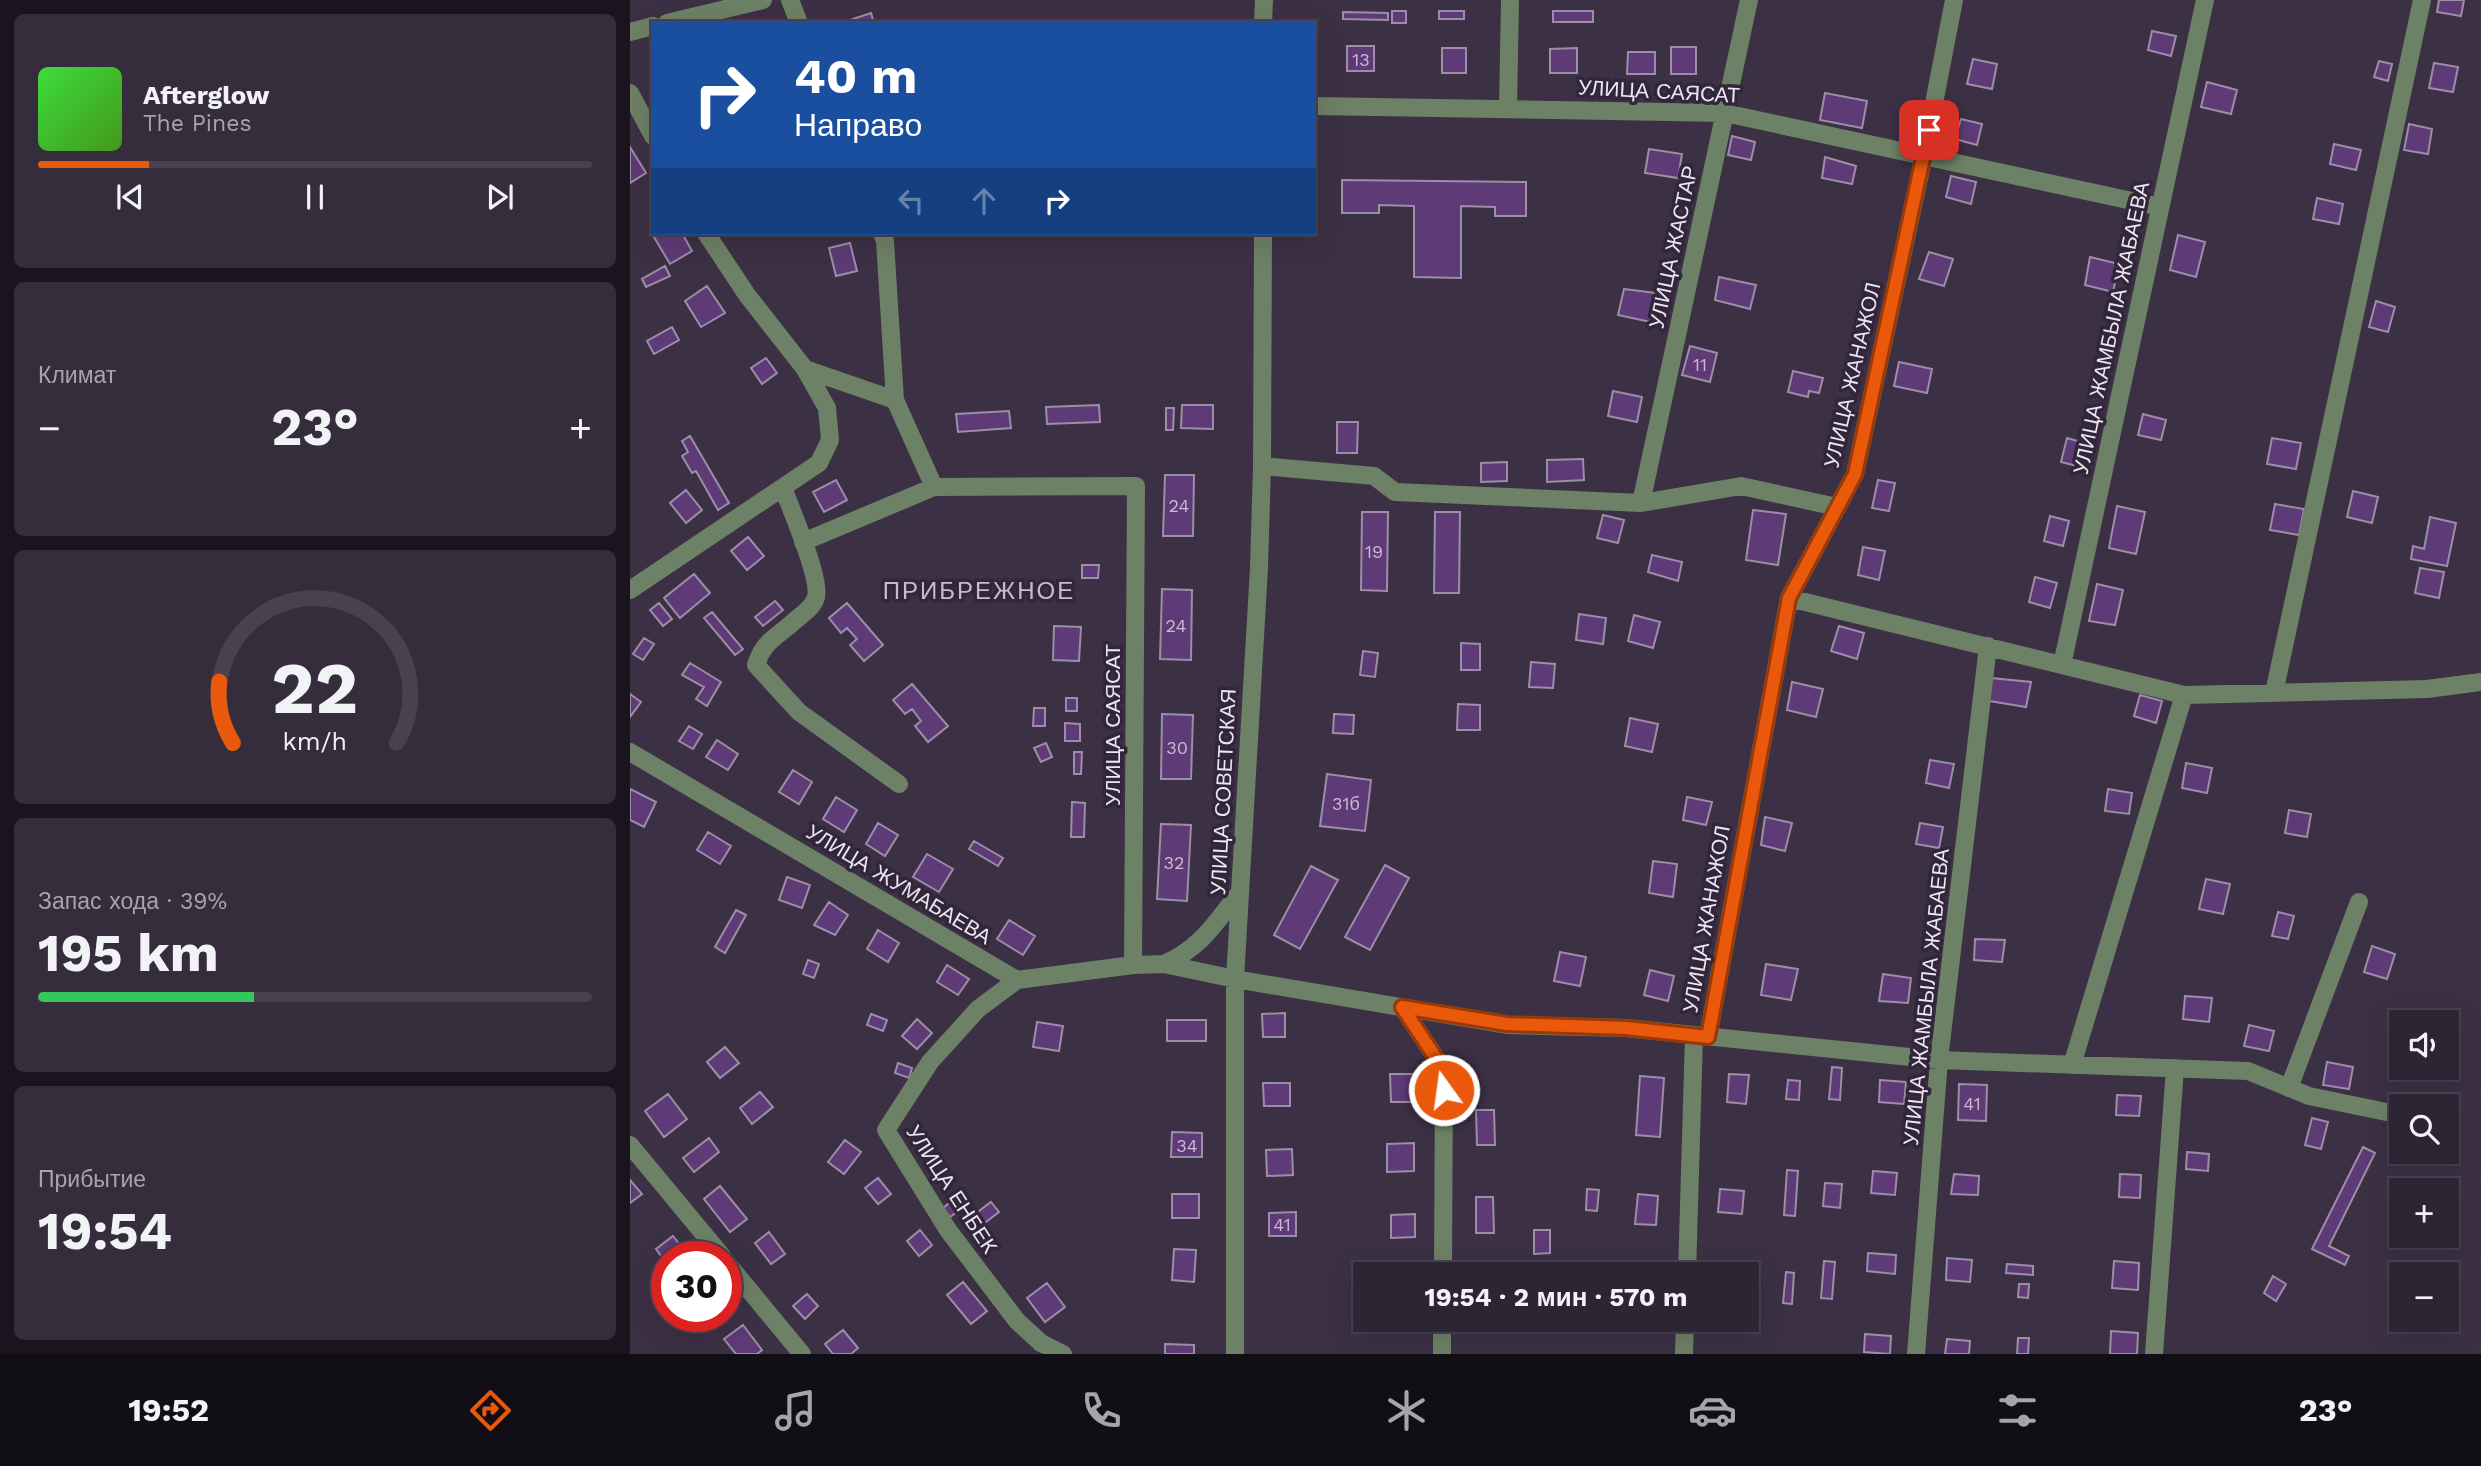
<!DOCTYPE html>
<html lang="ru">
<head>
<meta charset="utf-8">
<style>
  :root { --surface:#2d2434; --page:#352c3c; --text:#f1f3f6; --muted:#a7a4ac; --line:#48414f; --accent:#ea580c }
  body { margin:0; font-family:"Work Sans",sans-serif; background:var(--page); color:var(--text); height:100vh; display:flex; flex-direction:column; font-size:26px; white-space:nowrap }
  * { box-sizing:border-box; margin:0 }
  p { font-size:23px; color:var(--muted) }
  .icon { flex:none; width:38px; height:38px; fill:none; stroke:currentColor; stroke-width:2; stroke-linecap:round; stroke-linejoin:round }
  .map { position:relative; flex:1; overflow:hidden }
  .panel { display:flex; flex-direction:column; gap:14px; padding:14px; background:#19141d; width:630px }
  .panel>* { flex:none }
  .hud { position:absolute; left:21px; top:21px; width:665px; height:214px; border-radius:0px; box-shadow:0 7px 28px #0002,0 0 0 2px var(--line); background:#1a4fa0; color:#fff; overflow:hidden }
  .tools { position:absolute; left:1759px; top:1010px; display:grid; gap:14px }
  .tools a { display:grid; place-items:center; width:70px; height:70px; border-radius:0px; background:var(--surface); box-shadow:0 7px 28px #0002,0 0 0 2px var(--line); font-size:35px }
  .speed { position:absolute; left:21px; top:1241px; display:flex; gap:14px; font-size:35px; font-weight:700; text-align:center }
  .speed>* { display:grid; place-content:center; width:91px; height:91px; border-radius:50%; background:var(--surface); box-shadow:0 7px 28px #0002,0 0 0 2px var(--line); line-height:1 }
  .speed .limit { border:10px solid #d22; background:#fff; color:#111 }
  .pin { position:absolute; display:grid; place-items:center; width:60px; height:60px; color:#fff; margin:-30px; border-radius:14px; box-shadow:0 4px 10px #0006 }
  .me { position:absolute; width:77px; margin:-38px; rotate:346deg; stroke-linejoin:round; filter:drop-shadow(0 0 5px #0008) }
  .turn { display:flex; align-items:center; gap:24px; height:147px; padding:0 28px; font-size:32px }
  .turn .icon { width:91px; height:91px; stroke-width:2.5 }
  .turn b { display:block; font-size:49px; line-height:60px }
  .lanes { display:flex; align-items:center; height:66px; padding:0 28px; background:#0003; justify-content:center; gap:35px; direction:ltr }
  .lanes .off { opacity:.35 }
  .big { font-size:52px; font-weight:700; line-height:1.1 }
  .panel .tile { flex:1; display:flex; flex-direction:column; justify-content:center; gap:10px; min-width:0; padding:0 24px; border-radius:10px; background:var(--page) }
  .panel .dial { align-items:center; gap:0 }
  .dial svg { height:182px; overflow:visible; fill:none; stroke:var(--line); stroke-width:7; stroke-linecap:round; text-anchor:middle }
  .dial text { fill:var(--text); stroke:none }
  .song { display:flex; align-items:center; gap:21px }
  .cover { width:84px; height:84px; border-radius:10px; background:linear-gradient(135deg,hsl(120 70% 55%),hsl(100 70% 35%)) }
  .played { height:7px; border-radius:4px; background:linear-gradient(90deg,var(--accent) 20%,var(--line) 20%) }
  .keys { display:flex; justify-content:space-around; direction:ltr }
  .heat { display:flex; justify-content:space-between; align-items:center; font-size:38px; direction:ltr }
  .charge { height:10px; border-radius:5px; background:linear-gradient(90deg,#34c759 39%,var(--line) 0) }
  .trip { position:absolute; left:723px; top:1262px; width:406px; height:70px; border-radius:0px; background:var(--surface); box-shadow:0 7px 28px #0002,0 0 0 2px var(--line); font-weight:700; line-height:70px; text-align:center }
  .tabs { display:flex; height:112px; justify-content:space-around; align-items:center; background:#120e15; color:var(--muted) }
  .tabs .icon { width:49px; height:49px }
  .tabs .on { color:var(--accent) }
  .tabs b { font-size:32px; color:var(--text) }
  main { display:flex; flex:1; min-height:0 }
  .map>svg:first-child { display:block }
</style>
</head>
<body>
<main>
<section class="panel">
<div class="tile">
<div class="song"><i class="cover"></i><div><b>Afterglow</b><p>The Pines</p></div></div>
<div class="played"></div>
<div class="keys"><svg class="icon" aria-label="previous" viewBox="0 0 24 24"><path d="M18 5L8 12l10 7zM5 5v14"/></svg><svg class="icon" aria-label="pause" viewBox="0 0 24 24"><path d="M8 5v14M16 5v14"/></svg><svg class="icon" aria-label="next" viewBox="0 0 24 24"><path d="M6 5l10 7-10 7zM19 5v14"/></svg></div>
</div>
<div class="tile"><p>Климат</p>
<div class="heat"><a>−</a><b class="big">23°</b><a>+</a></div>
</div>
<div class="tile dial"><svg viewBox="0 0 100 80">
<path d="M14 69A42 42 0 1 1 86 69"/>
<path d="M14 69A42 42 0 0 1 8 42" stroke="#ea580c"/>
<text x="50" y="56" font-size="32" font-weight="700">22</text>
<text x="50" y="72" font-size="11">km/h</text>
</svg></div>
<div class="tile"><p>Запас хода · 39%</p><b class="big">195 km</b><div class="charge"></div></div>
<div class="tile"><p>Прибытие</p><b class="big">19:54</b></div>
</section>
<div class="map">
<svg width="1851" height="1354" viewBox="0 0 1851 1354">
  <rect width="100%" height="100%" fill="#3c3045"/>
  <!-- building -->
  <path fill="#5e3a76" stroke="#9b8ea6" stroke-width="2" d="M1809,0H1834L1831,16L1807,12Z
    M762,11H776V23H762Z
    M809,11H834V19H809Z
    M923,11H963V22H923Z
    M713,12L758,13V20L713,19Z
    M241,13L244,23H215L214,22Z
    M1522,31L1546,36L1541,56L1518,50Z
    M717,46H744V71H717Z
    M1041,47H1066V74H1041Z
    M812,48H836V73H812Z
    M947,48V73H920V49Z
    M998,52H1025V74H997Z
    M1343,59L1367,64L1362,89L1337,84Z
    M1749,61L1762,64L1758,81L1744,77Z
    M1804,63L1828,67L1823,92L1799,88Z
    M1577,82L1607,90L1601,114L1571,107Z
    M1195,93L1237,101L1232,128L1190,120Z
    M1331,119L1352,124L1347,145L1325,139Z
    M1779,124L1802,129L1798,154L1774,150Z
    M1102,136L1125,142L1121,160L1098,155Z
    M1704,144L1731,150L1726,170L1700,164Z
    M0,147L16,173L0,183Z
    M1019,149L1052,154L1048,178L1015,173Z
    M1195,157L1226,166L1222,184L1192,178Z
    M1321,176L1346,182L1341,204L1316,197Z
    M712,180L896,182V216H865V207L831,206V278L784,277V206L749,205V213H712Z
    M1687,198L1713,204L1709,224L1683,219Z
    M21,232L52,233L62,251L40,264Z
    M1548,235L1575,242L1566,277L1540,270Z
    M220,243L227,271L206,276L199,248Z
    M1299,252L1323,259L1314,286L1289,279Z
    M1460,257L1489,264L1483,292L1455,285Z
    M35,266L40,276L16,287L12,279Z
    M1089,277L1126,285L1120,309L1085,300Z
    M77,286L95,313L71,327L55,301Z
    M994,289L1035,294L1030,324L988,315Z
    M1746,301L1765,307L1758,332L1739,327Z
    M42,327L49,340L24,354L17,341Z
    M1060,346L1087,353L1080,382L1052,375Z
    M136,358L147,373L132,384L121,368Z
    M1269,362L1302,369L1297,393L1264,386Z
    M1163,371L1193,378L1189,393L1179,391L1178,397L1158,392Z
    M983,391L1012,397L1007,422L978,416Z
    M469,405L470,422L417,424L416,407Z
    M552,405H583V429L551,428Z
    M536,408H544L543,430H536Z
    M379,411L381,428L328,432L326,414Z
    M1513,414L1536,420L1531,440L1508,435Z
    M707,422H728L727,453H707Z
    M60,436L99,503L88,510L66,471L62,473L52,456L58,452L52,441Z
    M1437,438L1461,445L1455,468L1431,462Z
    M1642,438L1671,443L1666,469L1637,464Z
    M953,459L954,480L917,482V460Z
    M877,462V481L851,482V463Z
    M535,475H564L563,536H533Z
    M206,480L217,500L194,512L183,492Z
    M1248,480L1265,483L1259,511L1242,508Z
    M56,490L72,510L56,523L40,503Z
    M1723,491L1748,497L1742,523L1717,517Z
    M1645,504L1674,509L1669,535L1640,530Z
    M1487,506L1515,512L1506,554L1479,548Z
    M1123,510L1156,514L1148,565L1116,560Z
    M732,512H758L757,591L731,590Z
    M805,512H830L829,593H804Z
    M973,515L994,520L988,543L967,538Z
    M1420,516L1439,521L1433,546L1414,541Z
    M1800,517L1826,523L1817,566L1781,559L1783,546L1794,549Z
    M118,537L134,556L117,570L101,551Z
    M1233,547L1255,551L1249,580L1228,575Z
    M1022,555L1052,562L1048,581L1018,572Z
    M452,565H469L468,578H452Z
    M1790,568L1814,572L1809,598L1785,593Z
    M64,574L80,593L50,618L34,598Z
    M1405,577L1427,583L1420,608L1399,602Z
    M1467,584L1493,590L1485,625L1459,621Z
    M532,589L562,590L561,660L530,659Z
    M145,601L153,610L133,626L125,617Z
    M29,603L42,619L33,626L20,610Z
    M217,603L253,645L234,661L220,645L227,639L217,628L211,633L199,618Z
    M82,612L113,649L105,655L74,618Z
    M949,614L976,618L973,644L946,640Z
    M1004,615L1030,622L1023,648L998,641Z
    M424,626L451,627L449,661L423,660Z
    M1209,626L1234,633L1227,659L1201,651Z
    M14,638L24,644L13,660L3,654Z
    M831,643L850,644V670H831Z
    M733,651L748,653L745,677L730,675Z
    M901,662L925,664L923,688L899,687Z
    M60,663L91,682L77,706L66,699L74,687L52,675Z
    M1361,678L1401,682L1396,707L1359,701Z
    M1162,682L1193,689L1186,717L1157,710Z
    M282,684L318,726L298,742L285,726L291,721L282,709L275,714L263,700Z
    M0,694L11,702L0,717Z
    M1510,695L1532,701L1526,723L1504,716Z
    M436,698H447V711H436Z
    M828,704L850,705V730H827Z
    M404,708H415V726H403Z
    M532,714L563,715L561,779H531Z
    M704,714L724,715L723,734L703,733Z
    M1000,718L1028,724L1022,752L995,746Z
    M435,723L450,724V741H435Z
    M59,726L72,734L63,749L49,741Z
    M87,740L108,754L98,770L76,757Z
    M416,743L422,757L411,762L404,748Z
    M444,752H452L451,774H444Z
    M1300,760L1324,764L1319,788L1296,783Z
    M1556,763L1582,768L1577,793L1552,788Z
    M163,770L182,782L169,804L149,792Z
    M697,774L741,780L735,831L690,826Z
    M0,789L26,802L14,827L0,820Z
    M1478,789L1502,793L1499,814L1475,811Z
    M206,797L227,810L214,832L193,819Z
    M1057,797L1082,802L1076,825L1053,820Z
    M442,802L455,803L454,837H441Z
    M1659,810L1681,814L1677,837L1655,833Z
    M1135,817L1162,823L1155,851L1131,845Z
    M248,823L268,835L255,856L236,844Z
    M1290,823L1313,827L1309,848L1286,844Z
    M531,824L561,825L557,901L527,899Z
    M78,832L101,846L90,864L67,850Z
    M344,841L373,858L368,866L339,849Z
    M297,854L323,869L309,892L283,877Z
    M1023,861L1047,864L1043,897L1019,893Z
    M755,865L779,878L740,950L715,937Z
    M681,866L708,880L670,949L644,935Z
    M157,877L180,885L172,908L149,900Z
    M1576,879L1600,884L1593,914L1569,909Z
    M199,902L218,915L205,935L184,925Z
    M106,910L116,915L95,953L85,947Z
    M1648,912L1664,916L1658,939L1642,936Z
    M379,920L405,936L393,955L367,939Z
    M248,930L269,943L258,962L237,949Z
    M1345,939L1375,940L1372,962L1344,960Z
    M1742,946L1765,954L1757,979L1734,972Z
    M930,952L956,957L950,986L924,981Z
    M178,960L189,964L184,978L173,974Z
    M1136,964L1168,969L1161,1000L1131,995Z
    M317,965L339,979L328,995L307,982Z
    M1020,970L1044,976L1038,1001L1014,995Z
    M1253,974L1281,978L1278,1003L1249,1001Z
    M1555,996L1582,998L1579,1022L1553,1019Z
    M655,1013V1037H633L632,1014Z
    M241,1014L257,1020L253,1031L237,1025Z
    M287,1019L302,1033L287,1049L272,1036Z
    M537,1020H576V1041H537Z
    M407,1022L433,1026L429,1051L403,1047Z
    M1619,1025L1644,1031L1639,1051L1614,1046Z
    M95,1047L109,1063L90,1078L77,1062Z
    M1697,1062L1723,1067L1719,1089L1693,1085Z
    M268,1063L282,1068L279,1078L265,1073Z
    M1202,1067L1212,1068L1210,1100L1199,1099Z
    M760,1074H789V1102H761Z
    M1099,1074L1119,1075L1116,1104L1097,1102Z
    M1010,1076L1034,1078L1030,1137L1006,1135Z
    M1158,1080L1170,1081L1169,1100L1156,1099Z
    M1250,1080L1276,1082L1274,1104L1249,1102Z
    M633,1083H660V1106H634Z
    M1329,1084L1357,1085L1356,1121L1328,1120Z
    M130,1092L143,1107L122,1124L110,1108Z
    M38,1094L57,1119L34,1137L15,1111Z
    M1487,1095L1511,1096L1509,1116L1486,1115Z
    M846,1110H864L865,1145H847Z
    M1682,1118L1698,1122L1691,1149L1675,1145Z
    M542,1132L572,1133V1157H541Z
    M79,1138L89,1152L64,1172L53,1158Z
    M215,1140L231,1152L214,1174L198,1162Z
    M784,1143V1171L757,1172V1144Z
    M1733,1147L1745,1153L1699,1246L1719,1256L1715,1265L1682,1249Z
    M662,1149L663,1175L637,1176L636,1150Z
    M1557,1152L1579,1154L1578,1171L1556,1169Z
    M1157,1170L1168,1171L1165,1216L1154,1215Z
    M1243,1171L1267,1173L1265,1195L1241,1193Z
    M1324,1174L1349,1176L1348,1195L1321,1194Z
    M1490,1174L1511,1175L1510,1198L1489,1197Z
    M248,1178L261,1194L248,1204L235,1188Z
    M0,1180L12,1194L0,1203Z
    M1195,1183L1212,1184L1210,1208L1193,1206Z
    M90,1186L117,1219L100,1232L74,1199Z
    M957,1189L969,1190L967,1211L956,1210Z
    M1090,1189L1114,1191L1112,1214L1088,1212Z
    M542,1194H569V1218H542Z
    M1008,1194L1028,1196L1026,1225L1005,1224Z
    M846,1197H863L864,1233H846Z
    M323,1200L330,1210L320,1217L313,1208Z
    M361,1202L369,1212L349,1227L341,1217Z
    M666,1212V1236H639V1213Z
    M785,1214V1237L761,1238V1215Z
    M290,1230L302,1245L289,1256L277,1241Z
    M904,1230H920V1253L904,1254Z
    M139,1232L155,1254L141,1264L125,1243Z
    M43,1236L59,1256H37V1264L26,1249Z
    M544,1249L566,1250L564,1282L542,1280Z
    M1238,1253L1266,1255L1265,1274L1237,1271Z
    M1317,1258L1342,1260L1340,1282L1316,1280Z
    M1194,1261L1205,1262L1202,1299L1191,1298Z
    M1484,1261L1509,1263L1508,1290L1482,1288Z
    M1377,1264L1403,1266V1275L1376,1273Z
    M1156,1272L1164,1273L1162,1304L1153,1303Z
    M1643,1276L1656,1284L1646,1301L1634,1293Z
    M333,1282L357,1311L341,1324L317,1295Z
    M417,1283L435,1307L415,1322L397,1298Z
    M1389,1284H1399L1398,1298L1388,1297Z
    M177,1294L188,1306L175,1319L163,1306Z
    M113,1325L132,1350L127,1354H106L94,1339Z
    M213,1330L228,1348L221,1354H203L195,1344Z
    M1481,1331L1508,1333L1507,1354H1480Z
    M1235,1334L1261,1336L1260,1354L1234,1352Z
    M1388,1338H1399L1398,1354H1387Z
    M1317,1339L1340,1341L1339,1354H1315Z
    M535,1344L564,1345V1354H535Z"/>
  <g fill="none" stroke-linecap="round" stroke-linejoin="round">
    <!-- minor -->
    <path stroke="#6d8166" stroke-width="18" d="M160,0L169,23
      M37,23L133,0
      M633,23L634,0
      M0,32L23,26
      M0,93L23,136
      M684,106L1095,113L1530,207
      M878,109L880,0
      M76,233L117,295L175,369
      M252,233L255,241L265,400L304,487
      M632,466L744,476L765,492L1011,503L1111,486L1207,507
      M153,488C161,509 191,579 186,597C183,609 168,617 160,625C143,639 133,643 126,665L169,712L269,784
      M1011,503L1119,0
      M173,542L304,487L506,486L503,965
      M0,590L189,463L200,440L197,408L175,369L265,400
      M1159,598L1554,695L1797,689L1851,682
      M1432,665L1575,0
      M1644,693L1792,0
      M0,752L387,980L503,965L534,964L605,979L877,1025L996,1028L1309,1060L1618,1071L1679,1096L1771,1115
      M534,964C571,948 585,923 609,893
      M387,980L348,1009L300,1062L256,1130L318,1230L387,1321L411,1343L433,1354
      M772,1007L814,1070L813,1274
      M1078,1037L1159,598L1225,474L1294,155L1324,0
      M1442,1065L1554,695
      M1659,1088L1729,902
      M0,1145L92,1256
      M96,1262L172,1354
      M1057,1274L1064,1035
      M605,1354V979L629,568L632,466L633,233
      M812,1354V1320
      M1054,1354L1055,1320
      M1286,1354L1309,1060L1358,646
      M1524,1354L1545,1068"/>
  </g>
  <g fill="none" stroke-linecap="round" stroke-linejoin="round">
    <!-- route casing -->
    <g stroke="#983908" stroke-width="18">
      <path id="route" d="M814,1090V1070L772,1007L877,1024L996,1028L1078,1037L1159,598L1225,474L1299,130"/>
    </g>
    <!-- route -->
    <use href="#route" stroke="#ea580c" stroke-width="12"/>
  </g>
  <g text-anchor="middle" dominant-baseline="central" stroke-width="7" stroke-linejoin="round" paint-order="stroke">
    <!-- number labels -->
    <g font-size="18" fill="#c8bad3">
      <text x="731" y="59">13</text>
      <text x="1070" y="364">11</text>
      <text x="549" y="505">24</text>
      <text x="744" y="551">19</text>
      <text x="546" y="625">24</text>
      <text x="547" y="747">30</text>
      <text x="716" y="803">31б</text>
      <text x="544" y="862">32</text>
      <text x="1342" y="1103">41</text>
      <text x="557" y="1145">34</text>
      <text x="652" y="1224">41</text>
    </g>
    <!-- street labels -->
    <g font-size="21" fill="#ece5f2" stroke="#32263a">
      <text transform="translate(1029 91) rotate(3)">УЛИЦА САЯСАТ</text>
      <text transform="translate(1043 247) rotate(-78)">УЛИЦА ЖАСТАР</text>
      <text transform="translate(1481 328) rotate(-78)">УЛИЦА ЖАМБЫЛА ЖАБАЕВА</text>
      <text transform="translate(1222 375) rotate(-77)">УЛИЦА ЖАНАЖОЛ</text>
      <text transform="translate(482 725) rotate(-90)">УЛИЦА САЯСАТ</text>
      <text transform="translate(593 792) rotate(-87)">УЛИЦА СОВЕТСКАЯ</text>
      <text transform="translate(269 884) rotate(31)">УЛИЦА ЖУМАБАЕВА</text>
      <text transform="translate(1076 919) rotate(-80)">УЛИЦА ЖАНАЖОЛ</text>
      <text transform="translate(1296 997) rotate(-84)">УЛИЦА ЖАМБЫЛА ЖАБАЕВА</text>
      <text transform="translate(322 1189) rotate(57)">УЛИЦА ЕНБЕК</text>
    </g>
    <!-- quarter labels -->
    <g font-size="24" letter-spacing="2" fill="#c7b9d2" stroke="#32263a">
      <text x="349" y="591">ПРИБРЕЖНОЕ</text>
    </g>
  </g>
</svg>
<div class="tools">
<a><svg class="icon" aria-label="sound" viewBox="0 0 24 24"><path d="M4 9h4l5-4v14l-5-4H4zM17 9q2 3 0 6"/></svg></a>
<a><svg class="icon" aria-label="search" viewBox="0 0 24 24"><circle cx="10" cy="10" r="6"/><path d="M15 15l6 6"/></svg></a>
<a>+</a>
<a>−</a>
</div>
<div class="speed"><div class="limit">30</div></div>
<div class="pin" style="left:1299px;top:130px;background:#d93025"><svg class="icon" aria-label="arrive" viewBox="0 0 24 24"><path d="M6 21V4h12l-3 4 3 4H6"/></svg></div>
<svg class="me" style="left:814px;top:1090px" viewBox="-20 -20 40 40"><circle r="17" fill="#ea580c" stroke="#fff" stroke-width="3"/><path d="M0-11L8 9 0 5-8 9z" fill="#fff"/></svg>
<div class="trip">19:54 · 2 мин · 570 m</div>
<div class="hud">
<div class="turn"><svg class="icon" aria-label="right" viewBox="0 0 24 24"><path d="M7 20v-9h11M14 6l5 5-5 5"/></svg><div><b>40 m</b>Направо</div></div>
<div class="lanes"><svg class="icon off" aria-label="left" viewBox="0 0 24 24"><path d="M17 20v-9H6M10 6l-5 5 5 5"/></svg><svg class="icon off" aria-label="ahead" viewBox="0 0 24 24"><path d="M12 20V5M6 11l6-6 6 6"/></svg><svg class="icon" aria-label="right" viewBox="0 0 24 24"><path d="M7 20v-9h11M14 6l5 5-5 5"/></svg></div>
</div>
</div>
</main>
<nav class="tabs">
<b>19:52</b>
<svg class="icon on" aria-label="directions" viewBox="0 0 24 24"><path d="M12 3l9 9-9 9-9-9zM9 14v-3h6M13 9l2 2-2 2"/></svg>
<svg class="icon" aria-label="music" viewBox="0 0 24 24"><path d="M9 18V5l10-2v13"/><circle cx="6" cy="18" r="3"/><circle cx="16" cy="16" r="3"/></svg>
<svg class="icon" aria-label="phone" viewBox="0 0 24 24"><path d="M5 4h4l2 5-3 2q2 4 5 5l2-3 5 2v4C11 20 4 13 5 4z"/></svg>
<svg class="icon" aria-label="climate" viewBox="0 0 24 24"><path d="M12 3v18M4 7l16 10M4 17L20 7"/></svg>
<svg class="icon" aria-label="car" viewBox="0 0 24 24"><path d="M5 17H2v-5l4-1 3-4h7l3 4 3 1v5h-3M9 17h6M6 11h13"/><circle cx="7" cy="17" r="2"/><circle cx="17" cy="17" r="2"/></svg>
<svg class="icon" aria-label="filters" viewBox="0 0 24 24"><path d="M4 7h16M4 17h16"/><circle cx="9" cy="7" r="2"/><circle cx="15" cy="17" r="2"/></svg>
<b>23°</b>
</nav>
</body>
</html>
